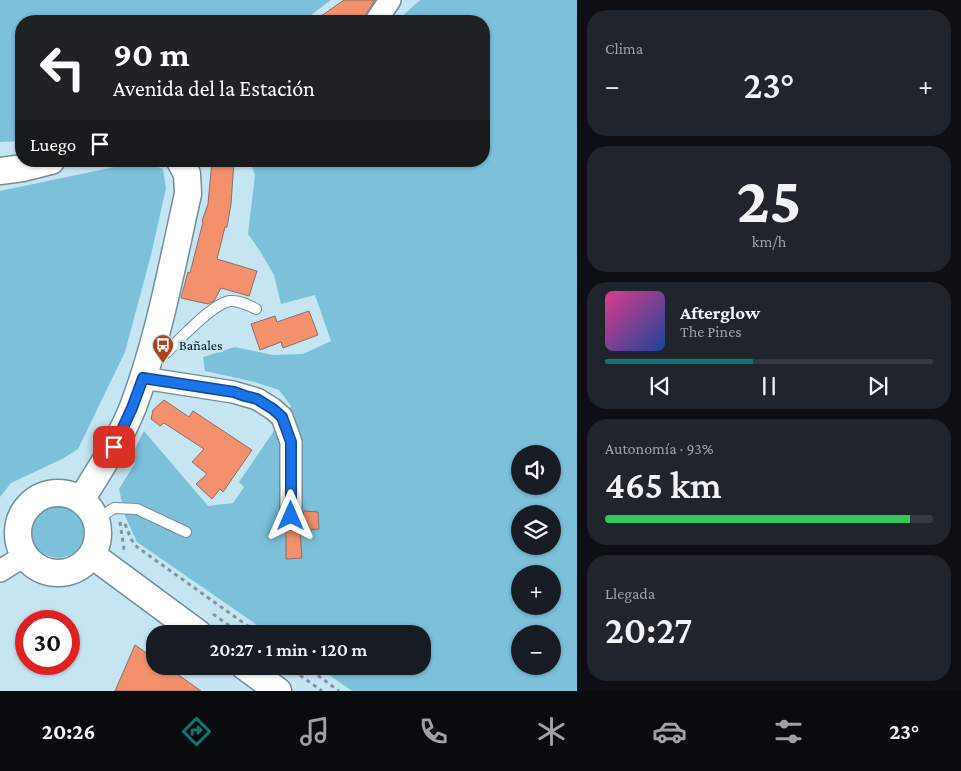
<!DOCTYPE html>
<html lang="es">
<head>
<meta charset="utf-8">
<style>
  :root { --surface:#171b24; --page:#20242c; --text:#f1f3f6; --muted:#9ea1a6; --line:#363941; --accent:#0f766e }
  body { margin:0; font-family:"Crimson Pro",serif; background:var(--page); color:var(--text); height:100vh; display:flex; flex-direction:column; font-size:19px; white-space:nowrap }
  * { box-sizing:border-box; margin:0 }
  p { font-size:16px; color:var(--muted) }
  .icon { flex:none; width:28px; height:28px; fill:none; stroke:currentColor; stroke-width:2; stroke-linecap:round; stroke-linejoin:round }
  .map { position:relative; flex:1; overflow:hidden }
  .panel { display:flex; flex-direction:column; gap:10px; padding:10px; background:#0d0f14; width:384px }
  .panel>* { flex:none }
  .top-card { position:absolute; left:15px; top:15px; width:475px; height:152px; border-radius:20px; box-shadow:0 1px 4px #0004; background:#202124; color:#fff; overflow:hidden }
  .controls { position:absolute; left:511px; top:445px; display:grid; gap:10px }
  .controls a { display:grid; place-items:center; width:50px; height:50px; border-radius:50%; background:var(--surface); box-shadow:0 1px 4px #0004; font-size:25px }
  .speed { position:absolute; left:15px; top:610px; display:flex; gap:10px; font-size:25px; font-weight:700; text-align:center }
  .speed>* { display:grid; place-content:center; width:65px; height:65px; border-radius:50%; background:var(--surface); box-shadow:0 1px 4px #0004; line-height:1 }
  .speed .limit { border:8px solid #d22; background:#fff; color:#111 }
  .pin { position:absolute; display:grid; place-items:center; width:42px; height:42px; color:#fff; margin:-21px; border-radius:10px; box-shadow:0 2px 8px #0006 }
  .me { position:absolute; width:55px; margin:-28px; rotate:0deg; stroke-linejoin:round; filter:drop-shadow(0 0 4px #0008) }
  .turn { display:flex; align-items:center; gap:18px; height:105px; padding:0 15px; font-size:22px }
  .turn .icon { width:65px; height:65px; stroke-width:2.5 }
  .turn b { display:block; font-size:35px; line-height:42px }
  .then { display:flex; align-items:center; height:48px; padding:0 15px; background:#0003; gap:10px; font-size:19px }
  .big { font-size:38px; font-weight:600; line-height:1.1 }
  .panel .tile { flex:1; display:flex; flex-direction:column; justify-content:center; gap:8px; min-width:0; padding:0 18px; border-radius:20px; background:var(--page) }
  .panel .dial { align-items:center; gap:0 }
  .dial b { font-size:65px; line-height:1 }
  .song { display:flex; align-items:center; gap:15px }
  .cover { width:60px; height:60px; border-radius:8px; background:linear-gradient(135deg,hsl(330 70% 55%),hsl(220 70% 35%)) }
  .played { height:5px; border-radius:2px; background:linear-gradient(90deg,var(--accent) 45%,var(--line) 45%) }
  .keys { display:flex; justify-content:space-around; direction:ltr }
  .heat { display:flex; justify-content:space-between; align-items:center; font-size:28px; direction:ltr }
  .charge { height:8px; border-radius:4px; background:linear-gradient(90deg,#34c759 93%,var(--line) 0) }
  .trip { position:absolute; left:146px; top:625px; width:285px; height:50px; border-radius:20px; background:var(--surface); box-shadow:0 1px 4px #0004; font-weight:600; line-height:50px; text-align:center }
  .tab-bar { display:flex; height:80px; justify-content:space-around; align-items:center; background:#090b0e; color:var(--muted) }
  .tab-bar .icon { width:35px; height:35px }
  .tab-bar .on { color:var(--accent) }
  .tab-bar b { font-size:22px; color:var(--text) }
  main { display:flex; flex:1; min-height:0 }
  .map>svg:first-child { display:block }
</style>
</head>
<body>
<main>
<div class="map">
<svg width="578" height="691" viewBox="0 0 578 691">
  <rect width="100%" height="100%" fill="#c6e5f2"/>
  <!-- green -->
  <path fill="#7cc0da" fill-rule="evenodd" d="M0,0H331L303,21H21V141L0,142Z
    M420,0H577V691H352L316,666H422V634H270L137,542L125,516L119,489L135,463L131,456L144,431L208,506L233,503L244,487L239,482L291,406L279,390L255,382L205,371L203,357L235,347L273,355L303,354L331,341L315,295L281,304L274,275L260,251L248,234L255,175L250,161H484V21H394L398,20ZM520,454H552V486H520ZM520,514H552V546H520ZM520,574H552V606H520ZM520,634H552V666H520Z
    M149,163L163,169L166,188L151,255L125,352L78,449L64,458L11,483L0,497V191L119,166Z
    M30 530a28 28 0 1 1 56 0a28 28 0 1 1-56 0Z"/>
  <!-- building -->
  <path fill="#f3916d" stroke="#8a6f66" d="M344,0H375L366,14L364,21H314Z
    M212,161H234L231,204L227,227H225L217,259L257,271L249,296L221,288L214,301L208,304L181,298L188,272L190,273L203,222L202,221L208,204Z
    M309,311L318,335L283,348L281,342L260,350L251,324L275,316L277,322Z
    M164,400L189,417L193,411L252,450L223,492L220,489L212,499L196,484L207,474L192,462L204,449L164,423L160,426L151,419L153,410Z
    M304,511L318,512L319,529L300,530V524L303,516Z
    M286,530H300L302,558L286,559Z
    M135,645L155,659V666H166L201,691H115Z"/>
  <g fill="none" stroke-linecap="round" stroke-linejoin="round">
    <!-- service casing -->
    <g stroke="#718e9a" stroke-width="12">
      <path id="service" d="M153,350L166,353C179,340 213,303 230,301C239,300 248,305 256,309
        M96,520L114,508L137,509L186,532"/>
    </g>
    <!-- minor casing -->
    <g stroke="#718e9a" stroke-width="24">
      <path id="minor" d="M376,21L390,0
        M143,378L233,392L257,399L273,409L282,417L291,442V516
        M0,571L24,556"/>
    </g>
    <!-- tertiary casing -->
    <g stroke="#718e9a" stroke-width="29">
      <path id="tertiary" d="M0,171L23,168L51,161
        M18 533a40 40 0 1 1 80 0a40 40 0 1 1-80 0Z
        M81,500C100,469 120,440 133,407C159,338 172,265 188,194L187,174L180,161
        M92,555L199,634
        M244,666L278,691"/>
    </g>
    <!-- path -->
    <path stroke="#7e96a0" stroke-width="3" stroke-dasharray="4 4" stroke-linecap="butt" d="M120,522L124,549L125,550
      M125,524L131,539L137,547L259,634
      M213,614L241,634
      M287,666L322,691
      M305,666L339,691"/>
    <!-- service -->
    <use href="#service" stroke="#fff" stroke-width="10"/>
    <!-- minor -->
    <use href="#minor" stroke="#fff" stroke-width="21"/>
    <!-- tertiary -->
    <use href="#tertiary" stroke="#fff" stroke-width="26"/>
  </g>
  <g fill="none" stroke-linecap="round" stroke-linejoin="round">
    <!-- route casing -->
    <g stroke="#114b97" stroke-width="12">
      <path id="route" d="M114,447L132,408L143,378L234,392L245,396L257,399L273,409L282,417L291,442V516"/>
    </g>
    <!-- route -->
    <use href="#route" stroke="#1a73e8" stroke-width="9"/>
  </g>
  <!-- icons -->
  <defs>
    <g id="bus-pin" transform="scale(1.125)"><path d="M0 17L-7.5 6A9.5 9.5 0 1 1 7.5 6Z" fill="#aa4419" stroke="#c6e5f2"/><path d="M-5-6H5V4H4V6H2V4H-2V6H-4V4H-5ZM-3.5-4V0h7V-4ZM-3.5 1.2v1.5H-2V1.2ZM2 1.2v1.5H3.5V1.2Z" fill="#fff"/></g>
  </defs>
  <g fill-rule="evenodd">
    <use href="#bus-pin" x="163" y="345"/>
  </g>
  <g text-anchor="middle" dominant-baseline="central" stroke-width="5" stroke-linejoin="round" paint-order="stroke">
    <!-- poi labels -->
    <g font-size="14" fill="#081318" stroke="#c6e5f2" text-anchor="start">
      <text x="179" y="345">Bañales</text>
    </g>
  </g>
</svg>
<div class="controls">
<a><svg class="icon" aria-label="sound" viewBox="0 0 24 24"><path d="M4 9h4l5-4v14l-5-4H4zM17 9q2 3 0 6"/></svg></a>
<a><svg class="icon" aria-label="layers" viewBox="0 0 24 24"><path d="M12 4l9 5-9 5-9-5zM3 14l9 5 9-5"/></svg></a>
<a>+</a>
<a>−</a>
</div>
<div class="speed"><div class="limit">30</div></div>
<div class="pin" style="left:114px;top:447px;background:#d93025"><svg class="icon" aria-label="arrive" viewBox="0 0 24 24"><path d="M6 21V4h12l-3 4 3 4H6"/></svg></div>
<svg class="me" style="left:291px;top:516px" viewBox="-20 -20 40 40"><path d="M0-17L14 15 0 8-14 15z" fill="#1a73e8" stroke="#fff" stroke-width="4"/></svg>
<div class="trip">20:27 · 1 min · 120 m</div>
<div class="top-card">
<div class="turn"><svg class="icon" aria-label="left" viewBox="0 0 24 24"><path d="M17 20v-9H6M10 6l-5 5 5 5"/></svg><div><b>90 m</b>Avenida del la Estación</div></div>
<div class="then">Luego<svg class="icon" aria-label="arrive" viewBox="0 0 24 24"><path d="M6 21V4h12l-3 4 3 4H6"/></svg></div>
</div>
</div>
<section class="panel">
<div class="tile"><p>Clima</p>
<div class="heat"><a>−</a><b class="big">23°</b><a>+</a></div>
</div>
<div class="tile dial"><b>25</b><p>km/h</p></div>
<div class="tile">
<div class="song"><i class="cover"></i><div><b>Afterglow</b><p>The Pines</p></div></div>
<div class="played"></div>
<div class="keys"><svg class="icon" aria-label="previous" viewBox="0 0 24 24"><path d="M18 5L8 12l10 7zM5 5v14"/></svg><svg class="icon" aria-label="pause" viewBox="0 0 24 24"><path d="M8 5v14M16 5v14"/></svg><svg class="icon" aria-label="next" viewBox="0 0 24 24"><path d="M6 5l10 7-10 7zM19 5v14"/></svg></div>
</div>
<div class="tile"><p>Autonomía · 93%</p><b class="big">465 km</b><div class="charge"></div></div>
<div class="tile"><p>Llegada</p><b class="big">20:27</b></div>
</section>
</main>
<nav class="tab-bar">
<b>20:26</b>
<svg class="icon on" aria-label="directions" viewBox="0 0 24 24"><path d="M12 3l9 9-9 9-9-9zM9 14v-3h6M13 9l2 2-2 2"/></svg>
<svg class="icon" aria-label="music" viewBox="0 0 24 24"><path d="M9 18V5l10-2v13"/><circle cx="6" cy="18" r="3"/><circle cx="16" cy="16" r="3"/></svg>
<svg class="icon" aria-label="phone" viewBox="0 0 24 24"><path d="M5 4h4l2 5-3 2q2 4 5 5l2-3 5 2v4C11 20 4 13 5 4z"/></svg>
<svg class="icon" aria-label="climate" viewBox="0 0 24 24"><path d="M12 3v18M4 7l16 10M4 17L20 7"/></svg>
<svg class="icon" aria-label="car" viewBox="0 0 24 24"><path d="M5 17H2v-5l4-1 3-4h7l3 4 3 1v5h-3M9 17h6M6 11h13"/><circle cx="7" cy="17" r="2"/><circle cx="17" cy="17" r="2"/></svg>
<svg class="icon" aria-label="filters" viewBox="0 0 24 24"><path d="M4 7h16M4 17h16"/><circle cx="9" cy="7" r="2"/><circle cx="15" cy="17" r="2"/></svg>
<b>23°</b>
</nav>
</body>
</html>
